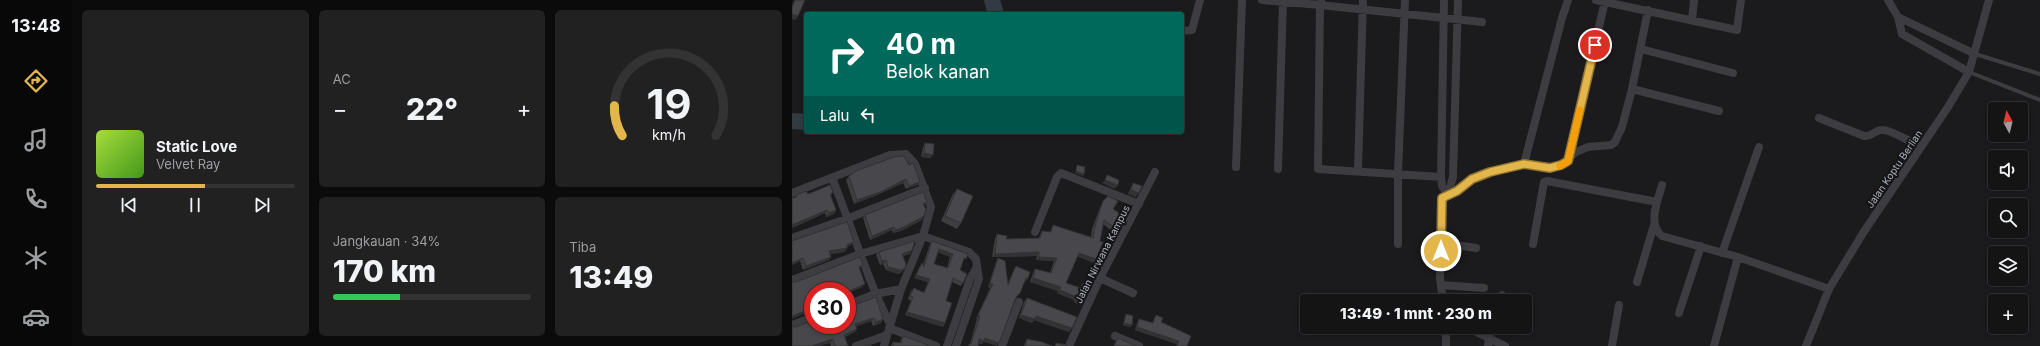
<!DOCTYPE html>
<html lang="id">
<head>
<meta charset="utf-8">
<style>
  :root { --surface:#141415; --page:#212122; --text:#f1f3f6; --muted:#9d9ea0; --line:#333334; --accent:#e3b64c }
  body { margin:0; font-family:Inter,sans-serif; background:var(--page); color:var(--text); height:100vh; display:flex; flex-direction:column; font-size:15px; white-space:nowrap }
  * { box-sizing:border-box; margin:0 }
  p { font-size:13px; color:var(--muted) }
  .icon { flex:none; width:22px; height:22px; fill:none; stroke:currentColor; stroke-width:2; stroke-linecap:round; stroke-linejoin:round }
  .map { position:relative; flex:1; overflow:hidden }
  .drawer { display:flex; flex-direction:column; gap:10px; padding:10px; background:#0b0b0c; width:720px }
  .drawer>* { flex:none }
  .hud { position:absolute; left:12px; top:12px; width:380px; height:122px; border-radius:4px; box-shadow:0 2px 6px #0003,0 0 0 1px var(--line); background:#00695c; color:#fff; overflow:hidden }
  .needle { width:26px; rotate:353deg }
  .buttons { position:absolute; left:1196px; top:102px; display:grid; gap:8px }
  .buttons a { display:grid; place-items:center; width:40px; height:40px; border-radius:4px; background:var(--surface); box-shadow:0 2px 6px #0003,0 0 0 1px var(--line); font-size:20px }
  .speed { position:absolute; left:12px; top:282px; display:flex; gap:8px; font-size:20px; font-weight:700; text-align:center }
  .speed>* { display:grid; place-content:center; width:52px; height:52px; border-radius:50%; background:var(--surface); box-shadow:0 2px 6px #0003,0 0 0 1px var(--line); line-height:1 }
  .speed .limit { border:6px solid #d22; background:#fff; color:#111 }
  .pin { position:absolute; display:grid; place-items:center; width:34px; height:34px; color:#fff; margin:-17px; border:2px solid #fff; border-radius:50%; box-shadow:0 1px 4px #0007 }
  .me { position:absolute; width:44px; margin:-22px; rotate:0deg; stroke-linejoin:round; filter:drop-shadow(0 0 3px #0008) }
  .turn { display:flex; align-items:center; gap:14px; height:84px; padding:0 16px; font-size:18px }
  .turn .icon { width:52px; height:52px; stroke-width:2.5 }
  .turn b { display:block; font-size:28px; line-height:34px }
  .then { display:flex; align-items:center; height:38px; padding:0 16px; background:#0003; gap:8px; font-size:15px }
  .big { font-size:30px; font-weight:800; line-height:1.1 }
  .drawer .card { flex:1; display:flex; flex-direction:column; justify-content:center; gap:6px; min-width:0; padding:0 14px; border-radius:6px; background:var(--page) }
  .drawer .dial { align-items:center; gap:0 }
  .dial svg { height:104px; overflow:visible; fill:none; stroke:var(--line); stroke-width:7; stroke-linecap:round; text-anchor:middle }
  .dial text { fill:var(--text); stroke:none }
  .song { display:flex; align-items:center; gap:12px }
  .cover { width:48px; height:48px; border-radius:6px; background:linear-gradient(135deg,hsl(80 70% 55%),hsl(100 70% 35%)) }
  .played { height:4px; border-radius:2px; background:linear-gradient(90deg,var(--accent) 55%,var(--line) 55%) }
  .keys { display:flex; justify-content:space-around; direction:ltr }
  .heat { display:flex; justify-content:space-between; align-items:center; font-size:22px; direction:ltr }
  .charge { height:6px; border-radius:3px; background:linear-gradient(90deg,#34c759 34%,var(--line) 0) }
  .drawer .tiles { flex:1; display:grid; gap:10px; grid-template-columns:repeat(3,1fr) }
  .card:first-child { grid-row:span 2 }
  .trip { position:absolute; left:508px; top:294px; width:232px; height:40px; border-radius:4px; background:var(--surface); box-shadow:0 2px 6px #0003,0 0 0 1px var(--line); font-weight:800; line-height:40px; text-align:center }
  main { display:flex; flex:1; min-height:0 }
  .dock { display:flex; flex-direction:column; width:72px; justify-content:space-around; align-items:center; background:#080808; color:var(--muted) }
  .dock .icon { width:28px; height:28px }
  .dock .on { color:var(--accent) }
  .dock b { font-size:18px; color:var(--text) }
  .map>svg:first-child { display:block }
</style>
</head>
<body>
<main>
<nav class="dock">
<b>13:48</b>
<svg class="icon on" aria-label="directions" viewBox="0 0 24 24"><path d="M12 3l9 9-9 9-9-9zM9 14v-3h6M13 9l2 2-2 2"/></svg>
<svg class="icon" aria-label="music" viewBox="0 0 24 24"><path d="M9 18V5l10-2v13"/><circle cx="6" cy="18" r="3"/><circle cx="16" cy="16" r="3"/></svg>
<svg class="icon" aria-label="phone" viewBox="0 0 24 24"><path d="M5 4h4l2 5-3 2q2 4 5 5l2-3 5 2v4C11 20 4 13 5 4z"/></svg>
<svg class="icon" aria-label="climate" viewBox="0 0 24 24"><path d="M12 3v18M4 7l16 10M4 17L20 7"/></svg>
<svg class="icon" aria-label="car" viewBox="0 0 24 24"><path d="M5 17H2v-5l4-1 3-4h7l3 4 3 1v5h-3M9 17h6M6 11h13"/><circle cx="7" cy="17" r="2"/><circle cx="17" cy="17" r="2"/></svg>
</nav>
<section class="drawer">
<div class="tiles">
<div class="card">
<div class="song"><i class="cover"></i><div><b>Static Love</b><p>Velvet Ray</p></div></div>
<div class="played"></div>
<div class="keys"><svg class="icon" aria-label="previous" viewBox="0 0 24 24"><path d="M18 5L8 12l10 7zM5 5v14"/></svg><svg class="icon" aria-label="pause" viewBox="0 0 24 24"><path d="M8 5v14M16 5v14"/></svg><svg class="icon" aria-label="next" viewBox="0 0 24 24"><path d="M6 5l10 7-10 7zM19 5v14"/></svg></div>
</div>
<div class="card"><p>AC</p>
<div class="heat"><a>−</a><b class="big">22°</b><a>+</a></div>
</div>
<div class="card dial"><svg viewBox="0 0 100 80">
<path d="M14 69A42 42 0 1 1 86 69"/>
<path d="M14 69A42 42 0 0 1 8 46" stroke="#e3b64c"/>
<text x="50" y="56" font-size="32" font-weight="700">19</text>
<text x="50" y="72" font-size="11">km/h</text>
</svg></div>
<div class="card"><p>Jangkauan · 34%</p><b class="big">170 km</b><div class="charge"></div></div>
<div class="card"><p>Tiba</p><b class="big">13:49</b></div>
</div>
</section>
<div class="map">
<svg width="1248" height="346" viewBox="0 0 1248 346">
  <rect width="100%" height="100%" fill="#1b1a1c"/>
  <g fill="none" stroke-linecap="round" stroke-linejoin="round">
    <!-- river -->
    <path stroke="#333b42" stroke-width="16" d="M200,0L204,14
      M0,121L14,122"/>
    <!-- lane -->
    <path stroke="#3c3c41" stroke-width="4" d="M1183,54L1248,74
      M1177,72L1248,100"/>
    <!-- street -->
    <path stroke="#3c3c41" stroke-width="8" d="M470,0L528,5L529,1
      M652,0L649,177L650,186L656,195L661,177L666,0
      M804,0L945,30L949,0
      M1096,0L1106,17L1183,54
      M1106,17L1110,34L1177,72
      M900,20L902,0
      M390,31L400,30L408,0
      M849,49L941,73
      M840,89L927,111
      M1027,118L1072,136C1081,137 1082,130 1090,130C1098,129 1121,143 1129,147
      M776,161L813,1
      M732,164L770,18L776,0
      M444,167L450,0
      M486,169L491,0
      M566,170L571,0
      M649,177L526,169L528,5L690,22
      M40,178C60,227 74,277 98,324
      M870,185C866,200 855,224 870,236L946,257L1037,289
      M0,193L98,155L114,154L123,164L139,207L131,236L109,289L92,346
      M243,232L265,177L269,173L347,204
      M0,238L57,218L133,188
      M649,243L684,248
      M606,244V173L613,0
      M741,244L752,182L755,181L865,202
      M930,253L967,147
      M308,278L341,293
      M0,280L68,254L131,236L177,252L184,259L187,279L164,346
      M845,282L862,225
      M649,285L692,288
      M651,301L648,278L650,198L665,191L680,179L698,172L732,164L758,167L769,165L784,152L796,147L819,145L823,142L830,127L840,89L856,10
      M708,301L710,295
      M55,305L83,294L109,289
      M887,313L909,246
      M0,325L21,317
      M674,327L713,346
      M97,328L144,346
      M323,336L347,346
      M64,346L95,335
      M155,346L178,279L185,267
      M210,346L227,302
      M277,346L308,278L363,172
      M654,346V327
      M696,346L697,337L700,327
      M820,346L827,305
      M922,346L946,257
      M1014,346L1037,289L1071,233L1156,107L1177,72L1197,0"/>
  </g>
  <!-- wall -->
  <path fill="#3e3e41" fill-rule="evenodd" d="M133,143L138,158L129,157L131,147Z
    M117,165L128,182L125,185L114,189L111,183L85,195L62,204L54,180L57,176Z
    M341,183L344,197L336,194L339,187Z
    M165,189L169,223L165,229L149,221L161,194Z
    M41,192L39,196L44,210L42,214L34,217L33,213L0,228V198H2L4,195Z
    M311,201L321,209L327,231L324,234L311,224L304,259L302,263L285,256L274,283L288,288L291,283L289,306L282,302V300L265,293L266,291L238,282L241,273L243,269L258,273L262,261L244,260L245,256L200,257L203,238L205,234L214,239L247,238L248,235L250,231L258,232L261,225L299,237L300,229L309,205Z
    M135,202L132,205L130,220L109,231L101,233L100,230L78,240L71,218L73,215Z
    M0,241L59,245L55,247V248L53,252L38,254L39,257L37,260L11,270L8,261L0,265Z
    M140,241L172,262L171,261L168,270L171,283L169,286L160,282L154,301L153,323L151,327L113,315L119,301L116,299L119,291L122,288L132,292L136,282L122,278L130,263L131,265L138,244ZM146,252L158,257L155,268L142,264Z
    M120,250L118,254L111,256L113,268L110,272L106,274L94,270L91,264L88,265L84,255L87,252Z
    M206,258L216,283L222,269L224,266L236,278L233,282L232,281L228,293L190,344L186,343V346H176L178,344L185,319H184L198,288L196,287L204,262Z
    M235,298L280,328L277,332L242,320L240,323L227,318L232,302Z
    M55,306L91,319L89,323L81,326L79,321L64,326L63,332L53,337L56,346H39L38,343L4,327Z
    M334,314L338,327L331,325L333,316Z
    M364,315L369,322L395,346H384L385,344L343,330L345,323L347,319L360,323Z
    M111,336L136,346H99L101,342L108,343L109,339Z
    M235,339L260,346H232L233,343Z"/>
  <!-- shaded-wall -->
  <path fill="#323235" d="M0,14L6,16L3,20L0,19Z
    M132,153L141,155L138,158L129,157Z
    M284,171L292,174L291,176L283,173Z
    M114,179L111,183L85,195L62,204L65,200Z
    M313,180L326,185L323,189L310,183Z
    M128,182L125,185L114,189L117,186Z
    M339,190L347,193L344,197L336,194Z
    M35,210L33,213L0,228V225Z
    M44,210L42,214L34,217L37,213Z
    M132,216L130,220L109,231L101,233L103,230Z
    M102,227L100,230L78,240L80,236Z
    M62,242L59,245L52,248L55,245Z
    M55,248L53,252L35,255L37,251Z
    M147,249L161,254L158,257L145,252Z
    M120,250L118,254L107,257L110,254Z
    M247,252L245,256L200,257L203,254Z
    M287,253L304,259L302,263L284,256Z
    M39,257L37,260L11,270L14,266Z
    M247,257L265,258L262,261L244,260Z
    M11,258L8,261L0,265V263Z
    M94,260L91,264L88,265L90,261Z
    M96,267L113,268L110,272L106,274L94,270Z
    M124,275L138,279L136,282L122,278Z
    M234,278H236L233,282L231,281Z
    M241,278L269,287L266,291L238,282Z
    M198,283L201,284L198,288L196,287Z
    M73,284L70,287L55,294V292Z
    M268,290L285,297L282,300L265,293Z
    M284,299L292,302L289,306L282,302Z
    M21,307V310L0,319L1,316Z
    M115,312L153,323L151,327L113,315Z
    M186,315L188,316L185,319H184Z
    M229,315L244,316L280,328L277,332L242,320L240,323L227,318Z
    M82,318L79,321L61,328L63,324Z
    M91,319L89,323L81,326L84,322Z
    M332,323L340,325L338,327L331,325Z
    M345,327L387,341L385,344L343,330Z
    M65,329L63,332L50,338L52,335Z
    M193,338L207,343L205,346L192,342L190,344L185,343L187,339Z
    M41,339L38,343L28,346H19Z"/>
  <!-- building -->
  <path fill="#48484c" stroke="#323235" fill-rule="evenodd" d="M3,0H13L6,16L0,14V7Z
    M133,143L142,144L141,155L132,153Z
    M112,156L117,165L121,163L128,182L117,186L114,179L88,192L65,200L57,176L64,171L102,157Z
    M285,165L293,167L292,174L284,171Z
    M315,175L327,180L326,185L313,180Z
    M341,183L350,186L347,193L339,190Z
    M38,185L41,192L38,194L44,210L37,213L35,210L0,225V198L5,197L4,195L14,191L16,194Z
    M165,189L181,196L169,223L153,216Z
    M131,192L135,202L131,204L134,209L132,216L112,227L103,230L102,227L80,236L73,215Z
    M316,196L326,201L321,209L334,218L327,231L312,220L308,241L311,242L304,259L287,253L274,283L289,288L291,283L299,286L292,302L284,299L285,297L268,290L269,287L241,278L243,269L259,273L265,258L247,257V252L203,254L205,234L215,236L214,239L248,238L250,231L259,232L261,225L301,238L303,226L311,201Z
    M55,222L62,242L55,245V248L37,251L39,257L14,266L11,258L0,263V241Z
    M123,241L120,250L110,254L114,264L113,268L109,270L96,267L94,260L90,261L87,252Z
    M140,241L176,254L174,259L172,258L168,270L175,274L171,283L161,278L154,301L160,303L153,323L115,312L121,297L118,296L122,288L132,293L138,279L124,275L130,263L132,267ZM147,249L161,254L156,268L142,264Z
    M68,257L71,265L67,267L73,284L55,292V291H21V307L1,316L0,317V282H4Z
    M206,258L213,261L216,285L224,266L238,272L236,278H234L228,293L224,297L207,343L193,338L192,341L187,339L186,346H177V344H179L188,316L186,315L201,284L198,283Z
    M84,297L91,319L84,322L82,318L63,324L65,329L52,335L56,346H43L41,339L19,346H0V326L4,327L21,320V325H55V306H60Z
    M235,298L285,317L280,328L244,316L243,319L229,315Z
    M334,314L341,316L340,325L332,323Z
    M364,315L371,318L369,322L399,336L395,346H385L387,341L345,327L347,319L361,323Z
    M111,336L136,345V346H101V342L109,343Z
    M326,338L344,346H322Z
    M235,339L250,342L260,346H233Z
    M264,343L275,345L274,346H263Z
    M79,344V346H73Z"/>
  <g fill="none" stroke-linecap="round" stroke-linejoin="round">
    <!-- route casing -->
    <g stroke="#947631" stroke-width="10">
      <path id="route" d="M649,251L650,198L665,191L680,179L698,172L732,164L758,168L769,165L776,161L803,45"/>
    </g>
    <!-- route -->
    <use href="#route" stroke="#e3b64c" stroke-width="7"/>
    <!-- slow -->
    <path stroke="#f59e0b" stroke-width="7" d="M768,166L776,161L788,110"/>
  </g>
  <g text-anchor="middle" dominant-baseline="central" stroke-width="4" stroke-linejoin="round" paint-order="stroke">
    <!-- street labels -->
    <g font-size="10" fill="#aeb2bb" stroke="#151517">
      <text transform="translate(1102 169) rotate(-56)">Jalan Koptu Berlian</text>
      <text transform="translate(310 254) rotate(-63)">Jalan Nirwana Kampus</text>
    </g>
  </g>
</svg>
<div class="buttons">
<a><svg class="needle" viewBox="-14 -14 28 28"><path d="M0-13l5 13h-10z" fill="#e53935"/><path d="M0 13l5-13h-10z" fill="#9d9ea0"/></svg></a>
<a><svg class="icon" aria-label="sound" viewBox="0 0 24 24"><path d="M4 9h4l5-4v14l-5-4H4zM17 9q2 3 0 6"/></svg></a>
<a><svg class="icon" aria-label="search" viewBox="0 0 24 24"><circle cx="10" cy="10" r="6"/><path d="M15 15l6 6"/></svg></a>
<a><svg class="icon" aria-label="layers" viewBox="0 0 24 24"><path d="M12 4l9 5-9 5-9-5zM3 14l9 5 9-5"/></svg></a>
<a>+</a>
</div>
<div class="speed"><div class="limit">30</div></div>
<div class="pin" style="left:803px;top:45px;background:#d93025"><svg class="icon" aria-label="arrive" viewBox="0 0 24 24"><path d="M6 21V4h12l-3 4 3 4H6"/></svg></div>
<svg class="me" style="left:649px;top:251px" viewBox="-20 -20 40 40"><circle r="17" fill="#e3b64c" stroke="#fff" stroke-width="3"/><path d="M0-11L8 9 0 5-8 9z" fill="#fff"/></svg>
<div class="trip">13:49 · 1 mnt · 230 m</div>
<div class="hud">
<div class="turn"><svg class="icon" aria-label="right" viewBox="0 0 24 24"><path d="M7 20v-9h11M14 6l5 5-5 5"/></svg><div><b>40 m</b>Belok kanan</div></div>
<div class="then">Lalu<svg class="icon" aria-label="left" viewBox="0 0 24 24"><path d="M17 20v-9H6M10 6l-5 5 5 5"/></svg></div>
</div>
</div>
</main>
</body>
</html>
